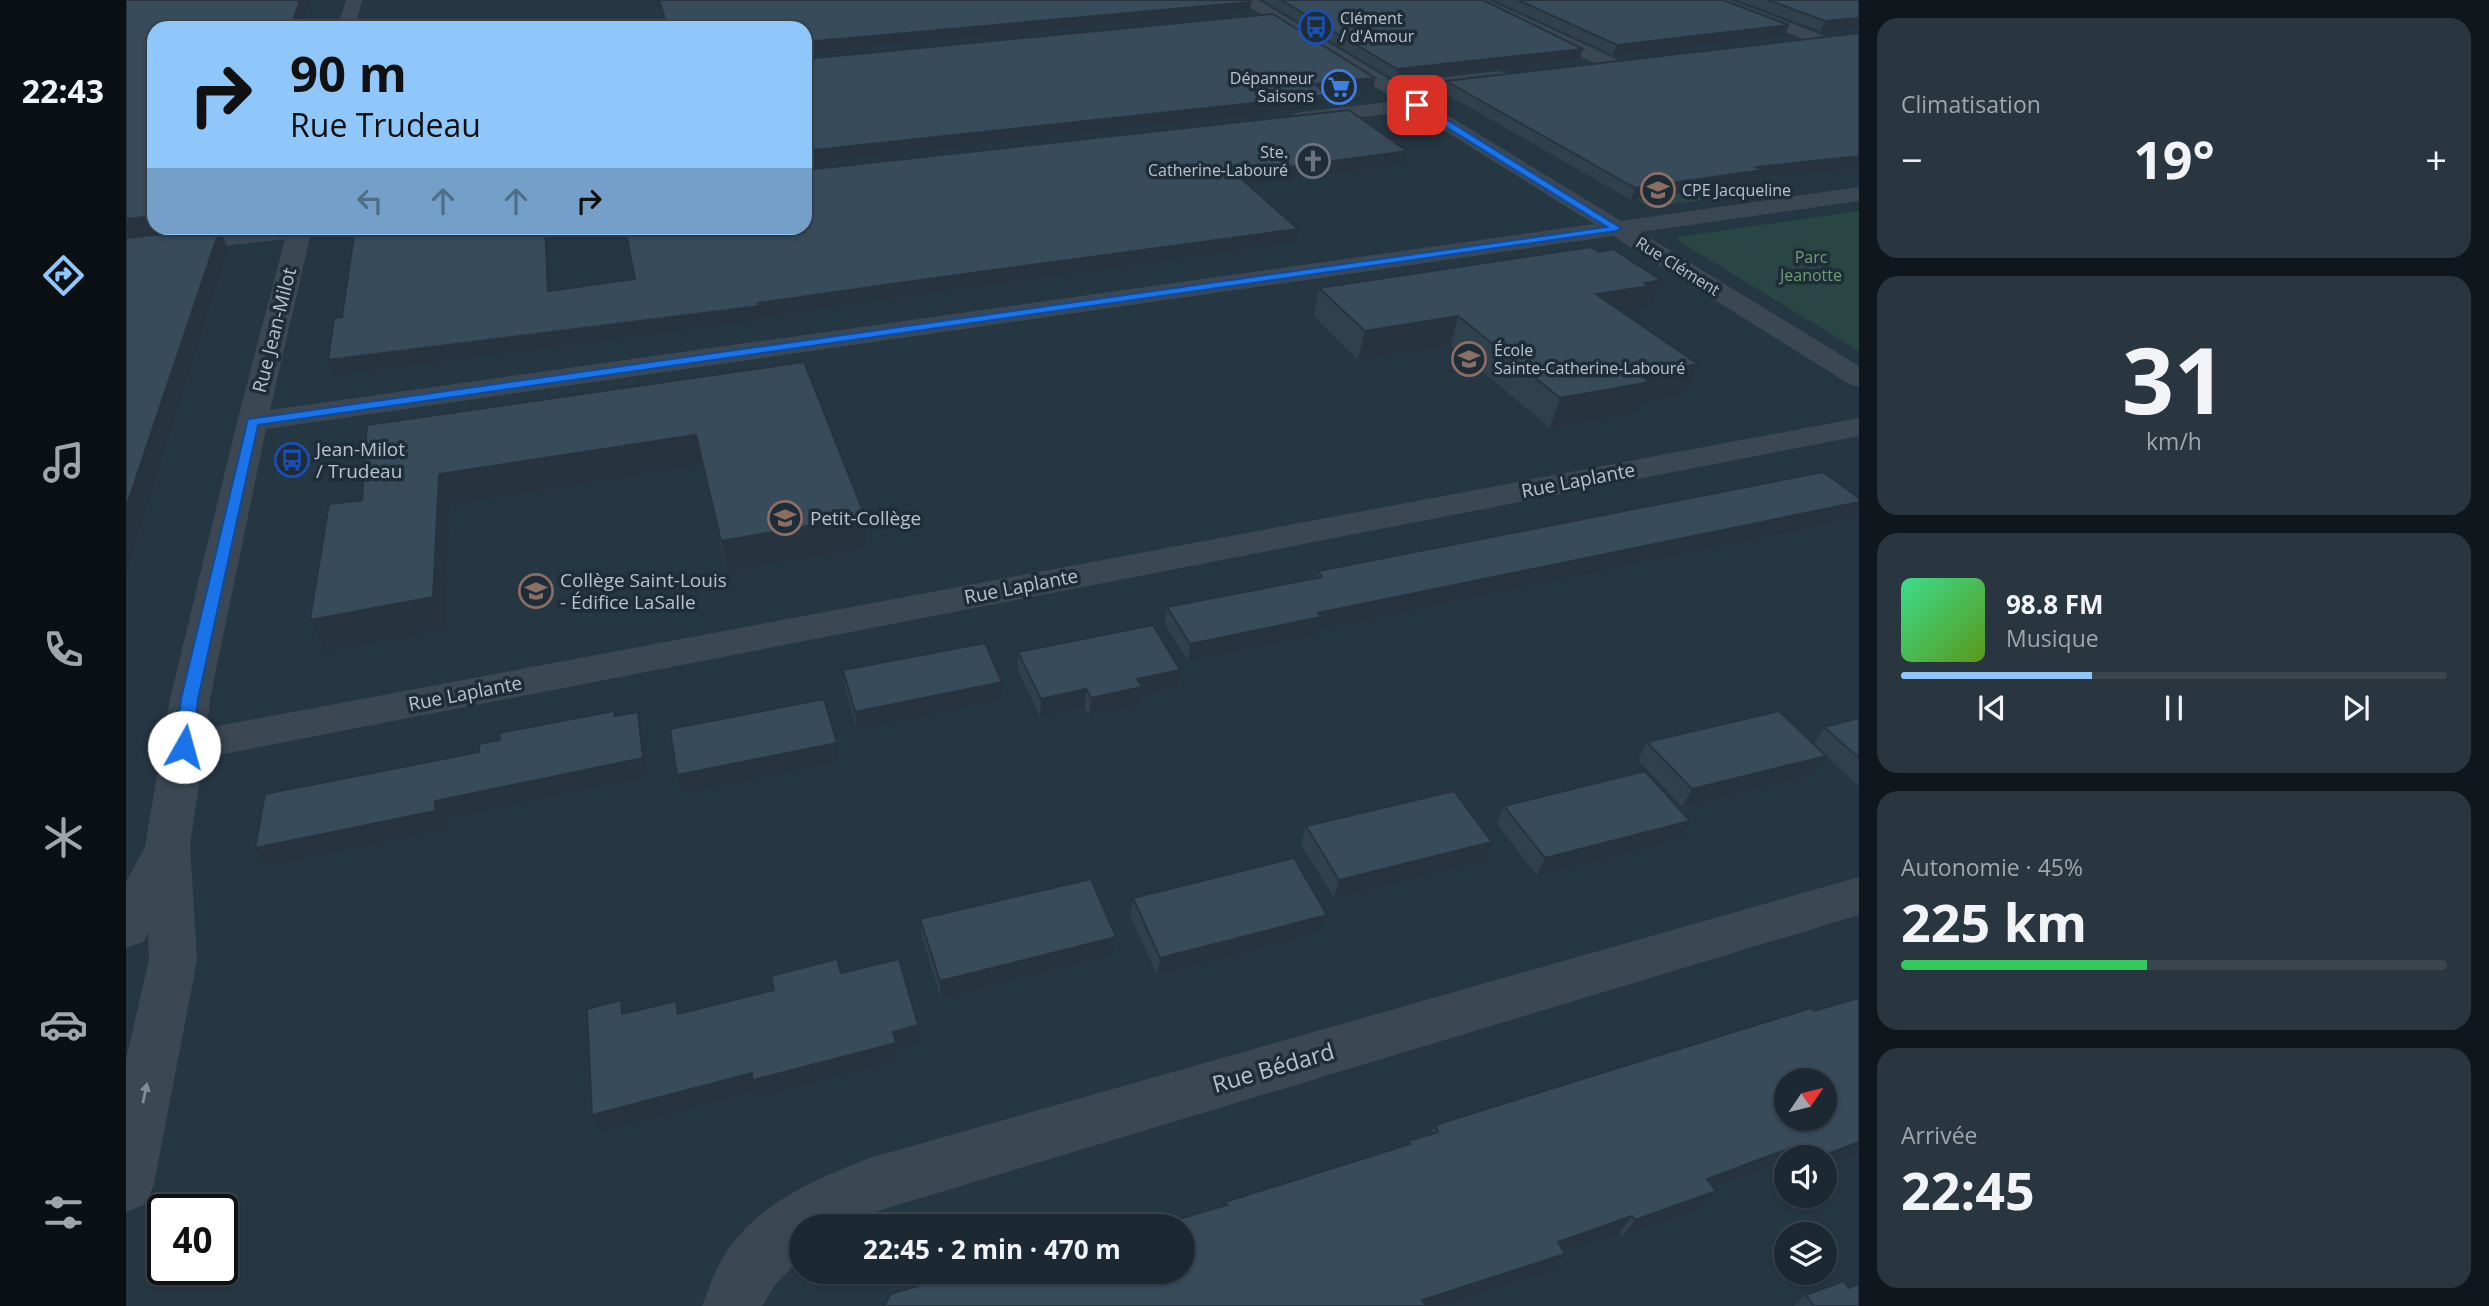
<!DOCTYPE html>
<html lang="fr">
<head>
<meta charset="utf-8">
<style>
  :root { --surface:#1c2933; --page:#29353f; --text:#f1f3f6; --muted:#a0a6ac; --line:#3a454e; --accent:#90c7fb }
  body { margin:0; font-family:"Open Sans",sans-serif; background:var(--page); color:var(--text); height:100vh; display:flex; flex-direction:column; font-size:26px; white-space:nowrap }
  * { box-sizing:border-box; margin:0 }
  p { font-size:23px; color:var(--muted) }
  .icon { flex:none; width:38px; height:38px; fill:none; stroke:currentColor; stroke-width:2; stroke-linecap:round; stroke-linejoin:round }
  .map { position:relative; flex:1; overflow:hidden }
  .side { display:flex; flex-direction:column; gap:18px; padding:18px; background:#0f171c; width:630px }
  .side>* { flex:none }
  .hud { position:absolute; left:21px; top:21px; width:665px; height:214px; border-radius:21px; box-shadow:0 2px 5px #0004,0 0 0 2px var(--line); background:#90c7fb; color:#111; overflow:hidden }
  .needle { width:46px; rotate:55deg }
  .buttons { position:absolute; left:1648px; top:1068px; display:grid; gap:14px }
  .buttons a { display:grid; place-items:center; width:63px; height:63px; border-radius:50%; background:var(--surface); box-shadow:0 2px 5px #0004,0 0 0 2px var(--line); font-size:35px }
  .speed { position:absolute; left:21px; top:1194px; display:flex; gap:14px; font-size:35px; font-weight:700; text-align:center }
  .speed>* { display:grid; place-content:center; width:91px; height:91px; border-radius:50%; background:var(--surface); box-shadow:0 2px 5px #0004,0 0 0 2px var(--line); line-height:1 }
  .speed .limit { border:4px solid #111; border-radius:10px; background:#fff; color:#111 }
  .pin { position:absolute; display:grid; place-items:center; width:60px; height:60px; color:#fff; margin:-30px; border-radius:14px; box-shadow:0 4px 10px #0006 }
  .me { position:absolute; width:77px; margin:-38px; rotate:7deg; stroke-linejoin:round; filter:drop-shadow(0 0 5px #0008) }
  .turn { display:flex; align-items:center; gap:24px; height:147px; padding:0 28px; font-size:32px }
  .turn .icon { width:91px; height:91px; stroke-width:2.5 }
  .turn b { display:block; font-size:49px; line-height:60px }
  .lanes { display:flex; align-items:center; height:66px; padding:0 28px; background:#0003; justify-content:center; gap:35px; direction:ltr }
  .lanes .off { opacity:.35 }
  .big { font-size:52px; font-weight:700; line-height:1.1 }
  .side .tile { flex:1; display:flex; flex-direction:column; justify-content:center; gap:10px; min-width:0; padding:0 24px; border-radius:21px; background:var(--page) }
  .side .dial { align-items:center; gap:0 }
  .dial b { font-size:91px; line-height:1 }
  .song { display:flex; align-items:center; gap:21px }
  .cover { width:84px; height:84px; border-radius:10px; background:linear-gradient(135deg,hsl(150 70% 55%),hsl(90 70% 35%)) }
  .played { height:7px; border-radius:4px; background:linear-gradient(90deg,var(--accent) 35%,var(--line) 35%) }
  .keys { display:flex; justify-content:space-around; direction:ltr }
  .heat { display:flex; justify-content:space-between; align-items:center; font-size:38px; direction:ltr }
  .charge { height:10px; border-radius:5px; background:linear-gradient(90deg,#34c759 45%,var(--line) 0) }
  .trip { position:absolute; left:663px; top:1214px; width:406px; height:70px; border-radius:35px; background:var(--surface); box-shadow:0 2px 5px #0004,0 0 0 2px var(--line); font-weight:700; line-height:70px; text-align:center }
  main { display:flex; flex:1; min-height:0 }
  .tabs { display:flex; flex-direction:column; width:126px; justify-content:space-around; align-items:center; background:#0b1014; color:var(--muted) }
  .tabs .icon { width:49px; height:49px }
  .tabs .active { color:var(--accent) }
  .tabs b { font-size:32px; color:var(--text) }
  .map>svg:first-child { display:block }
</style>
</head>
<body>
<main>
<nav class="tabs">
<b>22:43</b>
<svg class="icon active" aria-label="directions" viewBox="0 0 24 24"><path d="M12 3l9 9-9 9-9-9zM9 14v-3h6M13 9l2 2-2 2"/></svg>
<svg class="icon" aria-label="music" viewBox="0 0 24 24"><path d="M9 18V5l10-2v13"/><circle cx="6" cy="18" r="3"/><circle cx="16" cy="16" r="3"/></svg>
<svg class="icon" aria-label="phone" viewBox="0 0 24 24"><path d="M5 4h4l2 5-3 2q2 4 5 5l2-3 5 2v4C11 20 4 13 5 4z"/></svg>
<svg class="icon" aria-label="climate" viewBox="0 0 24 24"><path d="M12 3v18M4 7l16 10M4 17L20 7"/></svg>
<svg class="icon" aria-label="car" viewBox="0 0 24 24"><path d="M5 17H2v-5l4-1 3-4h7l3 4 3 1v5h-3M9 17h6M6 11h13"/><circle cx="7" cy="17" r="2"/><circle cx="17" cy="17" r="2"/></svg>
<svg class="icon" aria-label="filters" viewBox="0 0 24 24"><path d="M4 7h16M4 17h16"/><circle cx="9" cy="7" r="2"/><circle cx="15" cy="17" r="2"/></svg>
</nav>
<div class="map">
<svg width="1733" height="1306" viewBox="0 0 1733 1306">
  <rect width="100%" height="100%" fill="#263744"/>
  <!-- green -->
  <path fill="#294544" d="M1573,187L1593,198L1523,207L1510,199L1560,193Z
    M1733,211V351L1551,240L1552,237Z"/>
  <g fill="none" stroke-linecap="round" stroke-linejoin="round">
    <!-- minor -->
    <path fill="#3b4853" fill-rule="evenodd" d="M220,0H236L229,28H211Z
      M1113,0H1132L1269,83L1373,71L1380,73L1382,77L1373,83L1285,93L1495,221L1733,187V201L1514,232L1733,366V387L1723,384L1487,236L140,429L84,699L81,728L1733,418V436L77,758L64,845L71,960L28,1184L20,1204L0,1212V1059L23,960L22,933L17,942L0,948V882L19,847L44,699L111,422L159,239L0,257V243L135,228H208L205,233L184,237L144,410L1468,224L1287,111L1175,124L1168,122L1165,118L1168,114L1175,112L1271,101Z
      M1341,0H1362L1492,60L1494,64L1492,68H1478Z
      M1581,0H1604L1733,49V60L1583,3Z
      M1733,877V915L745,1213L718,1227H676V1256L649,1285L636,1306H576C582,1291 587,1275 595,1261C627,1205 687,1180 744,1158Z"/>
  </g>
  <!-- wall -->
  <path fill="#30404d" d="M532,0H1123L1124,12L679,52V28H541Z
    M1137,0H1358L1457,49L1454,59L1269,80Z
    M1368,0H1597L1663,25L1659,36L1487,55Z
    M1611,0H1733L1694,31Z
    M1320,81L1633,178L1631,183L1505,200L1317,92Z
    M1193,288L1524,308L1515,310L1513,314L1501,316L1560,394L1516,402L1513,412L1424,428L1325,345L1232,360L1188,316Z
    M678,362L739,516L742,548L601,572L576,465L324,505L319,630L199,652L236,500Z
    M1733,498V509L1728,518L1192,630L1191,635L1062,661L1039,624L1041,607L1190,578L1192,571Z
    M892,652L1052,687L1015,695L1014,705L963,716L959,707L914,717L892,670Z
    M717,670L876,700L731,730L719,688Z
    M1733,718V787L1700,756L1689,774L1556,807L1512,760L1521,742L1688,744L1698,727Z
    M1378,806L1554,839L1411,876L1371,824Z
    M1180,826L1366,842L1359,860L1208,898L1175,844Z
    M1007,898L1196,932L1031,975L1004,915Z
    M794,919L990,937L988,954L815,998L796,937Z
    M1733,998V1153L1699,1166V1157H1661V1176L1652,1164L1587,1188L1590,1191L1577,1207L1497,1236L1494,1232L1438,1251L1428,1270L1314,1306H758L1057,1272L1098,1206L1099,1202L1281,1146L1282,1141L1304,1134L1309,1125Z
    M1723,1288L1733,1306H1668L1680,1295Z"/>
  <!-- shaded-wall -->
  <path fill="#27343f" d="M174,0H184L175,28H165Z
    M1125,2L1124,12L679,52V42Z
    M1733,18V28L1694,31L1699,21Z
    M1663,25L1659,36L1487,55L1491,45Z
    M1457,49L1454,59L1269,80L1271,69Z
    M1249,78L1247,89L1186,95L1188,84Z
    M1202,95L1200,106L679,163V151Z
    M1281,151L1278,164L1108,186L1110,174Z
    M1733,156V168L1633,178L1631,183L1505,200L1509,188L1630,167Z
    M28,216V228H108L94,230L102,248L0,573V219Z
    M419,228H421L426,304L422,291Z
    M1172,229L1170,242L781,296L635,317V320L208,375L202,360L632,303L780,282Z
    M1535,280L1524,308L1515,310L1513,314L1460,323L1470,294L1519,283Z
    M1332,316L1325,345L1232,360L1239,331Z
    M1572,364L1560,394L1516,402L1513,412L1424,428L1434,398L1514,375Z
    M570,435L576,465L324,505L319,630L199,652L184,620L313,474Z
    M1733,502V509L1728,518L1192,630L1191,635L1062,661L1064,644L1192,613Z
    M739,516L742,548L601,572L595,541Z
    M1054,670L1052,687L1015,695L1014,705L963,716L965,698L1011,679Z
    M876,682V700L731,730L729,712Z
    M960,689L959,707L914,717L915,699Z
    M512,712L516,730L522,776L317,819V829L140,866L129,848L309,801Z
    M711,743L713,761L556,793L551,775Z
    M1700,756L1689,774L1556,807L1566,789Z
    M1564,821L1554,839L1411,876L1419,858Z
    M1366,842L1359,860L1208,898L1213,880Z
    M1201,915L1196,932L1031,975L1034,958Z
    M990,937L988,954L815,998L814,981Z
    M792,1025L794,1043L770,1049L771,1060L631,1097L630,1090L473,1132L466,1115L626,1073Z
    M1733,1142V1153L1699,1166V1157H1694Z
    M1667,1147L1652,1164L1567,1195L1581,1179Z
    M1590,1191L1577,1207L1497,1236L1509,1220Z
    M1506,1216L1494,1232L1421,1257L1432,1242Z
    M1439,1254L1428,1270L1314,1306H1292L1296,1300Z"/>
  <!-- building -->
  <path fill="#384b5a" stroke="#27343f" stroke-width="2" fill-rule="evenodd" d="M0,0H174L165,28H28V216L0,219Z
    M533,0H1123L1125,2L679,42V28H542Z
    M1155,0H1357L1457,49L1271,69Z
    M1392,0H1597L1663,25L1491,45Z
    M1642,0H1733V18L1699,21Z
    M1147,14L1249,78L1188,84L1202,95L679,151V59Z
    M1733,33V156L1630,167L1637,170L1509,188L1320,81Z
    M1223,110L1281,151L1110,174L1172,229L780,282L632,303L634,306L202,360L208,318L216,317L229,228H272V229L284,228H419L422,291L509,279L499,228H679V170Z
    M94,228L0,508V238Z
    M1465,247L1473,252L1487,249L1535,280L1519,283L1524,286L1470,294L1572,364L1514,375L1524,382L1434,398L1332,316L1239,331L1193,288Z
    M678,362L739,516L595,541L570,435L313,474L307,597L184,620L203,504L236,500L241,425Z
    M1697,472L1733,498V502L1192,613L1195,617L1064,644L1041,607L1196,577L1192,571Z
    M1027,625L1054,670L1011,679L1016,687L965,698L960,689L915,699L892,652Z
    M859,643L876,682L729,712L717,670Z
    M698,699L711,743L551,775L544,729Z
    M488,711L489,716L512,712L517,758L309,801V811L129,848L139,794L353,752V744L374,740L373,733Z
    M1653,711L1700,756L1566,789L1521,742Z
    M1733,718V758L1698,727Z
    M1519,771L1564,821L1419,858L1378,806Z
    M1328,791L1366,842L1213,880L1180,826Z
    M1168,858L1201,915L1034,958L1007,898Z
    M965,879L990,937L814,981L794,919Z
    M711,959L715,973L773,959L792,1025L767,1032L770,1043L627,1080L626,1073L466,1115L461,1009L495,1000L496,1014L550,1001L552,1014L648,990L645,976Z
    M1733,998V1142L1694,1157H1674L1667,1147L1581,1179L1590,1191L1509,1220L1506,1216L1432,1242L1439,1254L1296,1300L1300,1306H758L765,1294L838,1272H1057V1227H1026L1101,1205L1099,1202L1284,1144L1282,1141L1312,1132L1309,1125L1685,1008L1688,1011ZM1661,1080H1699V1118H1661Z
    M1718,1281L1723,1288L1733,1284V1306H1688L1680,1295Z"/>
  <!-- one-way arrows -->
  <defs><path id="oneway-solid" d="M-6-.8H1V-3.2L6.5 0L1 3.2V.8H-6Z" transform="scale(1.75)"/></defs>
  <use fill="#808c96" href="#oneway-solid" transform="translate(19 1093) rotate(-78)"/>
  <!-- route -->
  <path fill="#1a73e8" stroke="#114b97" stroke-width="2" d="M1288,103H1294L1495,228L1490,231L132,425L72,699L67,747L58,753L49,747L55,699L122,419L1481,227L1288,107Z"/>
  <!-- icons -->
  <defs>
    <g id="bus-ring" transform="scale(1.75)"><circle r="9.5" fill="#1f2d39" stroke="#1a4fb4" stroke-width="1.5"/><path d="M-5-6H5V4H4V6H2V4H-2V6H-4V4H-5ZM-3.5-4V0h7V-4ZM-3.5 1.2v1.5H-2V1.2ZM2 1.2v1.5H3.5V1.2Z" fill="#1a4fb4"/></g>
    <g id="supermarket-ring" transform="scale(1.75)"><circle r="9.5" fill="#1f2d39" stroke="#3f7fe0" stroke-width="1.5"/><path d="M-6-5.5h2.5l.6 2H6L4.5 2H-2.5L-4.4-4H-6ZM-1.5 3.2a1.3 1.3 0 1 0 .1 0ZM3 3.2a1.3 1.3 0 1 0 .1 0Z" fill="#3f7fe0"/></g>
    <g id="church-ring" transform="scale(1.75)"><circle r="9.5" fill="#1f2d39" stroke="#6b7280" stroke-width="1.5"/><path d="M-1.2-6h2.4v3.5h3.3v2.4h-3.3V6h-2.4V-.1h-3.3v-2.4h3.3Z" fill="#6b7280"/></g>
    <g id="school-ring" transform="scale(1.75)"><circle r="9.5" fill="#1f2d39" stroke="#8d6e63" stroke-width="1.5"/><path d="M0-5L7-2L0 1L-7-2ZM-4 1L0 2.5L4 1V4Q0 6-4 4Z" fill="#8d6e63"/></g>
  </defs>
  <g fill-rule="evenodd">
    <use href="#bus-ring" x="1190" y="27"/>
    <use href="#supermarket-ring" x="1213" y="87"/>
    <use href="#church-ring" x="1187" y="161"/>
    <use href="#school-ring" x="1532" y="190"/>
    <use href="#school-ring" x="1343" y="359"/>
    <use href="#bus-ring" x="166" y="460"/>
    <use href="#school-ring" x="659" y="518"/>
    <use href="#school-ring" x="410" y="591"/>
  </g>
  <g text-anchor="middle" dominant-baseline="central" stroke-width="7" stroke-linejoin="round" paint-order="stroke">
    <!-- far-poi labels -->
    <g font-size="16" fill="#b8c3cd" stroke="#1f2d39" text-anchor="start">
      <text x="1214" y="18">Clément<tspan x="1214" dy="18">/ d'Amour</tspan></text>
      <text x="1188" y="78" text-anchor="end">Dépanneur<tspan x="1188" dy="18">Saisons</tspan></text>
      <text x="1162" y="152" text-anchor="end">Ste.<tspan x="1162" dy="18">Catherine-Labouré</tspan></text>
      <text x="1556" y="190">CPE Jacqueline</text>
      <text x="1368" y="350">École<tspan x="1368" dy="18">Sainte-Catherine-Labouré</tspan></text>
    </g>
    <!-- far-park labels -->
    <g font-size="16" fill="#6f9e74" stroke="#1f2d39">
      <text x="1685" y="257">Parc<tspan x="1685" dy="18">Jeanotte</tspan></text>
    </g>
    <!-- far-street labels -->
    <g font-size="16" fill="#b8c3cd" stroke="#1f2d39">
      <text transform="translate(1552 266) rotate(32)">Rue Clément</text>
    </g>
    <!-- street labels -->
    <g font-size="19" fill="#b8c3cd" stroke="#1f2d39">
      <text transform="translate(148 330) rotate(-76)">Rue Jean-Milot</text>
      <text transform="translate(1452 480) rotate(-11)">Rue Laplante</text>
      <text transform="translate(895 586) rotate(-11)">Rue Laplante</text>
      <text transform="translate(339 693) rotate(-11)">Rue Laplante</text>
    </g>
    <!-- poi labels -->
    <g font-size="19" fill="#b8c3cd" stroke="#1f2d39" text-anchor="start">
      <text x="190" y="449">Jean-Milot<tspan x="190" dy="22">/ Trudeau</tspan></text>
      <text x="684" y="518">Petit-Collège</text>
      <text x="434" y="580">Collège Saint-Louis<tspan x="434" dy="22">- Édifice LaSalle</tspan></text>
    </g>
    <!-- near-street labels -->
    <g font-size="23" fill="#b8c3cd" stroke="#1f2d39">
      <text transform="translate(1147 1067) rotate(-16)">Rue Bédard</text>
    </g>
  </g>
</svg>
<div class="buttons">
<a><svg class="needle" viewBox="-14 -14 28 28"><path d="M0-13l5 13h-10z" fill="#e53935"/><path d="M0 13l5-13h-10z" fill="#a0a6ac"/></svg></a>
<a><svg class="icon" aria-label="sound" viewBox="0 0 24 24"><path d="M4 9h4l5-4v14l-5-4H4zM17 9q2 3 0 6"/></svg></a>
<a><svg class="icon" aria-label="layers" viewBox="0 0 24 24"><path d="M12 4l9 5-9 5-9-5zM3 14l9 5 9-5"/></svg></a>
</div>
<div class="speed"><div class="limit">40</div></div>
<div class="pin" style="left:1291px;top:105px;background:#d93025"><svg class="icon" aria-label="arrive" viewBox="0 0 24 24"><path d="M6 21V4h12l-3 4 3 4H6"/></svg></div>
<svg class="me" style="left:58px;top:747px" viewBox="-20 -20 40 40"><circle r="19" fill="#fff"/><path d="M0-13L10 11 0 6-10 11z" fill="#1a73e8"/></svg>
<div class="trip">22:45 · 2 min · 470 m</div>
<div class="hud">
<div class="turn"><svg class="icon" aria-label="right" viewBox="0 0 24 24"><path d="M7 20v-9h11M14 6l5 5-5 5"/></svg><div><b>90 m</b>Rue Trudeau</div></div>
<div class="lanes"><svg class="icon off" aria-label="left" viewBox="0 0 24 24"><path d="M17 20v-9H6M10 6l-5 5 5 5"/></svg><svg class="icon off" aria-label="ahead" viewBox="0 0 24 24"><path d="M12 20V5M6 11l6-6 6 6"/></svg><svg class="icon off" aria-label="ahead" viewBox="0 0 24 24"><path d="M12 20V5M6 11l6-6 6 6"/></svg><svg class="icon" aria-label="right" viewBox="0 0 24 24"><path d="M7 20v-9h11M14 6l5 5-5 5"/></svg></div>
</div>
</div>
<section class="side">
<div class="tile"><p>Climatisation</p>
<div class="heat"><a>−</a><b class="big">19°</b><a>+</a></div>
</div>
<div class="tile dial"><b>31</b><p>km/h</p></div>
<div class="tile">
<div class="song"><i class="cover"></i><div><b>98.8 FM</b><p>Musique</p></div></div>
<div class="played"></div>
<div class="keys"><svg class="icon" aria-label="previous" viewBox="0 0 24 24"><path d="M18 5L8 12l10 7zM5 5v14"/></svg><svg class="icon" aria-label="pause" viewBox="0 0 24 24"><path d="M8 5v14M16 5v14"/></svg><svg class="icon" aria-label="next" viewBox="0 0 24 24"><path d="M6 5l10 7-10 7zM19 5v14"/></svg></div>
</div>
<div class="tile"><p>Autonomie · 45%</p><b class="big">225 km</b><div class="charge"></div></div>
<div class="tile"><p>Arrivée</p><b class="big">22:45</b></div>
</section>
</main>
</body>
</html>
